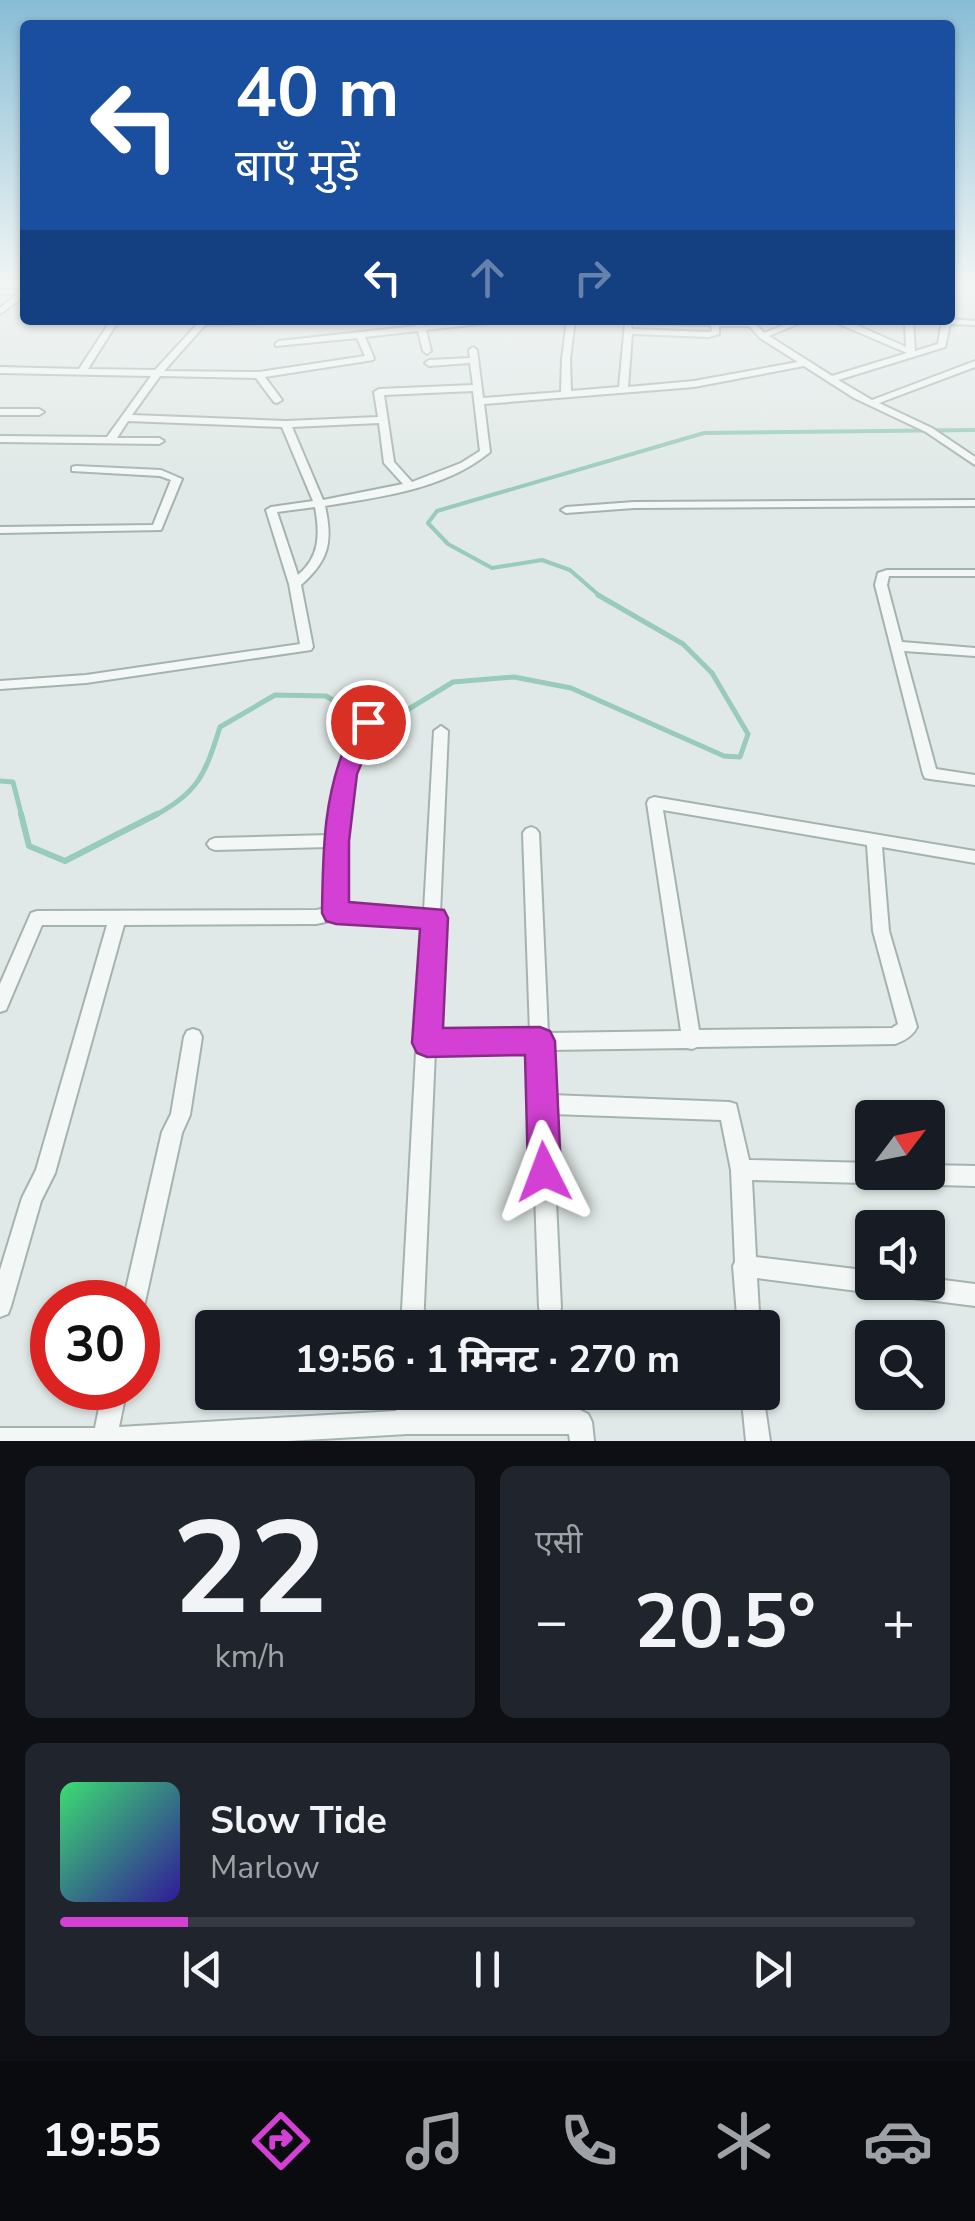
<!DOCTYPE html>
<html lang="hi">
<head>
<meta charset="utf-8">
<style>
  :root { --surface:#171b24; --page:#20242c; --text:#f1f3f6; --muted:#9ea1a6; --line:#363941; --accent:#d340d3 }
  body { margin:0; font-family:"Nunito Sans","Noto Sans Devanagari",sans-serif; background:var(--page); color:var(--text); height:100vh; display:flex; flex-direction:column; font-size:38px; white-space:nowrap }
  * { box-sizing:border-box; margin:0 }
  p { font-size:32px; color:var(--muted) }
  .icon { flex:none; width:55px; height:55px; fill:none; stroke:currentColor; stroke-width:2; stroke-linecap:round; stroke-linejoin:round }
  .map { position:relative; height:1441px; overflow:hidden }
  .sheet { display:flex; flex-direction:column; gap:25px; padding:25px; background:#0d0f14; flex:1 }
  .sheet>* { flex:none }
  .guide { position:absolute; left:20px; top:20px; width:935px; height:305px; border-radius:10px; box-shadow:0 2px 8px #0004; background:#1a4fa0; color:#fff; overflow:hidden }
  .needle { width:65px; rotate:58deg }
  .controls { position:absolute; left:855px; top:1100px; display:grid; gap:20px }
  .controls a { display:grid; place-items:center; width:90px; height:90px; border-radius:10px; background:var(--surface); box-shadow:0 2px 8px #0004; font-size:50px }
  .speed { position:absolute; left:30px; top:1280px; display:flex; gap:20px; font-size:50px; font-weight:700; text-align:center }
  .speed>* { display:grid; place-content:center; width:130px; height:130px; border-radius:50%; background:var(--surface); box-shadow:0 2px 8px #0004; line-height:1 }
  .speed .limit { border:15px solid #d22; background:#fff; color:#111 }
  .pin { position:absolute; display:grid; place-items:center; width:85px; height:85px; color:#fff; margin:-42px; border:5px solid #fff; border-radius:50%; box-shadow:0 2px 10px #0007 }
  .me { position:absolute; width:110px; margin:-55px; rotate:357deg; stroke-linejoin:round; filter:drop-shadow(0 0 8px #0008) }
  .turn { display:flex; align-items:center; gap:35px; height:210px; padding:0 50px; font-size:45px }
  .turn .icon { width:130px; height:130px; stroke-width:2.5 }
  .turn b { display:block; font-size:70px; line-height:85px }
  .lanes { display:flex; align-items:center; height:95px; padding:0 50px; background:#0003; justify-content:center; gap:50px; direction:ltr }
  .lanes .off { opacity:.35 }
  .big { font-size:75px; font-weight:700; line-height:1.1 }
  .sheet .widget { flex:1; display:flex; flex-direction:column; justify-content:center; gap:15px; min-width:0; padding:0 35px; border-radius:15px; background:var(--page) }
  .sheet .dial { align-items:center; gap:0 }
  .dial b { font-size:130px; line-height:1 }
  .song { display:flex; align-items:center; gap:30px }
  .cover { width:120px; height:120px; border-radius:15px; background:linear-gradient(135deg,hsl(140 70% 55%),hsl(250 70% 35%)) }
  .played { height:10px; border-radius:5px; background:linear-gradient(90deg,var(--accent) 15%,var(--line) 15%) }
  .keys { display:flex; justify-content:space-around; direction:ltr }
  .heat { display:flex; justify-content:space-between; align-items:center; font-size:55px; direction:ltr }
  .sheet .tiles { flex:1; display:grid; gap:25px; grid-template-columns:1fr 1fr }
  .widget:last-child { grid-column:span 2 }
  .trip { position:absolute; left:195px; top:1310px; width:585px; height:100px; border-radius:10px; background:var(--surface); box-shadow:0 2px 8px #0004; font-weight:700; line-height:100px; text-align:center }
  .tabs { display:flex; height:160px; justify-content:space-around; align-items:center; background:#090b0e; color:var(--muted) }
  .tabs .icon { width:70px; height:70px }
  .tabs .current { color:var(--accent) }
  .tabs b { font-size:45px; color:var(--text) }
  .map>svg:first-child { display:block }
</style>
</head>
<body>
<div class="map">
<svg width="975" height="1441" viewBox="0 0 975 1441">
  <rect width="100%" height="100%" fill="#e0e9e7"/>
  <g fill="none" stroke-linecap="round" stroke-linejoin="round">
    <!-- stream-far2 -->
    <path stroke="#99cbba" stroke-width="4" d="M601,597L570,570L542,560L492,568L448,544L428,523L437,511L704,433L975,430"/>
    <!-- stream-far1 -->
    <path stroke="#99cbba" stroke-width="5" d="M0,781L13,782L22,817
      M152,817C199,793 205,774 220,727L275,695L326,696L368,721L399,715L453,682L514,677L571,688L724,756L740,757L748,734L712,673L683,644L598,595"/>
    <!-- stream -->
    <path stroke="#99cbba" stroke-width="6" d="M21,814L29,846L65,861L157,814"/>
    <!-- street casing -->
    <g stroke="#a5b3b0" stroke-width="4">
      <path id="street" d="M0,290H25V296L0,314V308L17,294H0Z
        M950,319L975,321V325L950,324L945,347L838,380L872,400L975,361V367L879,403L932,428L975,457V465L926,432L854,398L804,366L694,387L484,404L490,452C446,489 380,497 325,506C333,542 329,560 301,585L313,647L311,650L86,683L0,689V681L86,675L300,644L289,584L266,510L271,507L313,501L282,427L128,421L117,438H159L164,441L159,444L0,442V436L107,437L151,376L0,373V367L79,369L111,320H119L88,369L155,370L201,320H311L307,322L205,325L164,371L259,372L365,356L357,338L276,346L275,344L279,341L416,326V320H422L424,326L475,320H501L497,322L426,330L431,351L427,354L423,351L418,331L365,337L374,358L373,360L265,377L282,400L277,403L274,402L256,378L160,376L132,415L286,421L378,417L374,392L379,389L473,385L470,363L429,366L425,363L429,360L470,358L469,350L473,347L477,350L483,398L561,392L562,359L567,320H575L570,359L571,391L619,387L625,324H631L632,329L708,332L712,331L711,325L596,322L592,320H752L764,333L796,320H807L769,336L832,376L907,353L839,324V320H845L906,347L905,320H913L915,351L938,344L942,321ZM719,326H749L760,338L798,362L694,381L628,387L632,334L709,337L719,334ZM473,391L480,451L461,463L412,482L394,462L384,395ZM379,423L384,463L403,484L323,500L292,427ZM315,507C320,534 320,557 298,575L277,512Z
        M0,409H39L44,412L39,415H0Z
        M76,466L161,470L182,479L161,530L0,533V527L153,525L171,480L160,476L72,471V467Z
        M975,500V506L634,508L566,513L561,510L566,507L634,502Z
        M887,570H975V576H889L887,585L902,642L975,648V656L904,651L936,769L975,775V785L930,779L925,778L923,774L875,585L878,573Z
        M368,716L375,721L352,774L344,841L343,907L424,911L434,731L441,726L448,731L440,914L442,918L440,923L435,1034L530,1033L523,833L526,829L531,827L536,829L539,833L548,1033L681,1031L647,803L649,799L654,797L975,851V863L882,847L889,931L917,1027C913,1036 904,1041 895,1044L697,1047L692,1049L687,1048L549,1050L551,1095L729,1102L736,1104L749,1160L872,1163V1172H928V1165L975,1166V1186L752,1180L756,1257L872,1271V1282H928V1278L975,1284V1306L757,1278L760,1328H738L733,1266L735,1262L731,1170L721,1120L552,1114L561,1308L558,1316L550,1319L542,1316L539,1308L530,1050L435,1051L423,1328H401L423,924L335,920L316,924L124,925L55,1173L41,1201L11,1306L8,1314L0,1317V1270L22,1198L36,1170L107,925H42L6,1010L0,1012V984L31,913L37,911L316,910L327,908L328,847L215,850L210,848L207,844L210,840L215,838L329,835L338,774L361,721ZM663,810L867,845L873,931L898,1024L892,1028L699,1030Z
        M193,1029L199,1031L202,1037L190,1115L182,1133L145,1302L142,1310L138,1312V1302H123L162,1132L171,1114L184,1037L187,1031Z
        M762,1387L770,1441H746L741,1392H762Z
        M103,1388H127L119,1427L396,1411V1392H420L419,1410H580L588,1414L592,1422L594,1441H570L569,1434H407L288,1441H0V1428H95Z"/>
    </g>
    <!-- street -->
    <use href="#street" fill="#f3f7f6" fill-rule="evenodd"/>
  </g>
  <!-- sky -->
  <linearGradient id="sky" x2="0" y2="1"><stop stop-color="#88bdd6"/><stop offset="0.58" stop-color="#f1f5f4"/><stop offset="1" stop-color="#f1f5f4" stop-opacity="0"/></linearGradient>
  <rect width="975" height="486" fill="url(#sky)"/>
  <!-- route -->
  <path fill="#d340d3" stroke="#892a89" stroke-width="2.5" d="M368,714L379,722L357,774L349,841V902L444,910L448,918L443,1028L540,1027L550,1031L555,1041L561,1172L556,1184L544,1188L532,1184L528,1172L525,1055L427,1057L417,1053L412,1043L420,929L336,924L326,921L322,913C323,850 323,795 349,737C354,726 356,717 368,714Z"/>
</svg>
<div class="controls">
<a><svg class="needle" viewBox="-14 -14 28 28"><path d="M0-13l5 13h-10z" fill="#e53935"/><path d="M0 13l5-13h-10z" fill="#9ea1a6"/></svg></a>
<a><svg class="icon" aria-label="sound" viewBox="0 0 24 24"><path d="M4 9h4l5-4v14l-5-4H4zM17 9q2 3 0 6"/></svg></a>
<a><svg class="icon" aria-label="search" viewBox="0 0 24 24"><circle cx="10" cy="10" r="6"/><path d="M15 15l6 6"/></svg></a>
</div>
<div class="speed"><div class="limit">30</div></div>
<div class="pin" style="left:368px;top:722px;background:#d93025"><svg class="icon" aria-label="arrive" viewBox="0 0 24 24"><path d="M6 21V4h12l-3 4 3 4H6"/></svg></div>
<svg class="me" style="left:544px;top:1172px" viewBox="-20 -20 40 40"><path d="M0-17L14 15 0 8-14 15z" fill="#d340d3" stroke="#fff" stroke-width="4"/></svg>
<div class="trip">19:56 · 1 मिनट · 270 m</div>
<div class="guide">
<div class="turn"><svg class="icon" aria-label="left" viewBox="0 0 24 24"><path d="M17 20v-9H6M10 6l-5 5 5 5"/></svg><div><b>40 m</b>बाएँ मुड़ें</div></div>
<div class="lanes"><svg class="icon" aria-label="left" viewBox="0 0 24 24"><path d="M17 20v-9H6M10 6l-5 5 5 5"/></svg><svg class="icon off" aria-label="ahead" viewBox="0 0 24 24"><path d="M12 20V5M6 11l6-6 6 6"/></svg><svg class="icon off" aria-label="right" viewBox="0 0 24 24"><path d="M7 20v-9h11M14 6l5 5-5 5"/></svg></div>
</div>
</div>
<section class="sheet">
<div class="tiles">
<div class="widget dial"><b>22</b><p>km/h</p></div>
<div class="widget"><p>एसी</p>
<div class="heat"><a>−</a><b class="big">20.5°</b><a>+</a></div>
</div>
<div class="widget">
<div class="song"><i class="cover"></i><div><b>Slow Tide</b><p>Marlow</p></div></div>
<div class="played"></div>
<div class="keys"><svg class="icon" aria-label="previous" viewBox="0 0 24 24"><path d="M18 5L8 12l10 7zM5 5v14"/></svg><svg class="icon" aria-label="pause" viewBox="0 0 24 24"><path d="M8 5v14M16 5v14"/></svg><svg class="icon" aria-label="next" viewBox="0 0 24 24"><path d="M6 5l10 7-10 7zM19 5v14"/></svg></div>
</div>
</div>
</section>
<nav class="tabs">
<b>19:55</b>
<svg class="icon current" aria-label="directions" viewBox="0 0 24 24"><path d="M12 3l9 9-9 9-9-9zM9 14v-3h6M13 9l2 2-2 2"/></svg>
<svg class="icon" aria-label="music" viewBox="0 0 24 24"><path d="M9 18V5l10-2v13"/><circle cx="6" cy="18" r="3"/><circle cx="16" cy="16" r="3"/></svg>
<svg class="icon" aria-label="phone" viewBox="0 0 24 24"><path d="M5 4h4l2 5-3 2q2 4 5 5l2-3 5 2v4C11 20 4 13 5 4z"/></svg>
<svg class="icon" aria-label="climate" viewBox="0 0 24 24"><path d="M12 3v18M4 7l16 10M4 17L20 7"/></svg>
<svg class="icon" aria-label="car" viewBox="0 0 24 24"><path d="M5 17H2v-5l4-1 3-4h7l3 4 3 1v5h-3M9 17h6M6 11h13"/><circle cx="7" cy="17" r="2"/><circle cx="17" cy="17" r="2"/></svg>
</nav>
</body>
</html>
